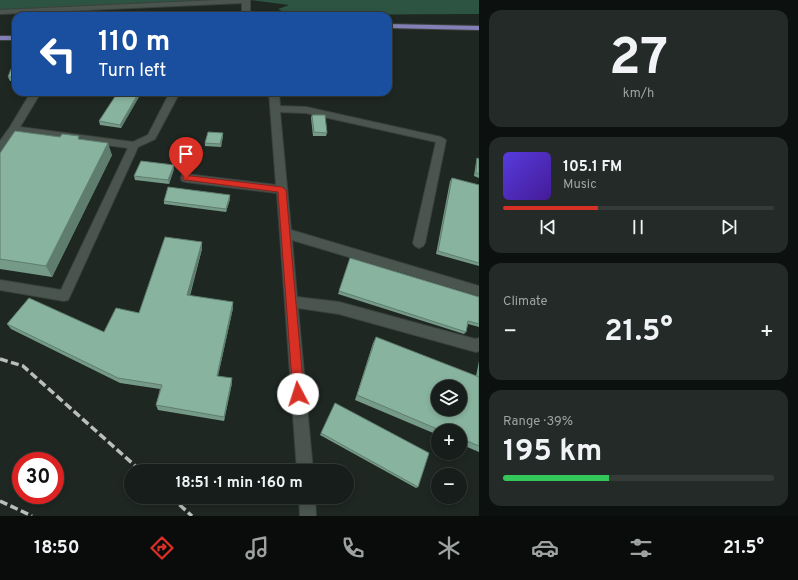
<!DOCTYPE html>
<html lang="en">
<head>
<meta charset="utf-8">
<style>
  :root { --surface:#161d1a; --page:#232a27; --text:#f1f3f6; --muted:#9ea2a2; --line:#353b39; --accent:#d93025 }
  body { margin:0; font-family:Overpass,sans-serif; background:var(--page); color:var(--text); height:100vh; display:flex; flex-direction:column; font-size:15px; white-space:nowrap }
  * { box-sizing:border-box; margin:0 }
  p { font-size:13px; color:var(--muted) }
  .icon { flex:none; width:22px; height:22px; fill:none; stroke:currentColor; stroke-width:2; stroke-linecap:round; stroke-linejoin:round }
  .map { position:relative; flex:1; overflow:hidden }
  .panel { display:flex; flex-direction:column; gap:10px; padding:10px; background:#0c100e; width:319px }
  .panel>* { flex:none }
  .hud { position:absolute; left:12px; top:12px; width:380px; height:84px; border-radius:12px; box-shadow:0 2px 6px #0003,0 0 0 1px var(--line); background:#1a4fa0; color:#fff; overflow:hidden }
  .tools { position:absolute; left:431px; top:380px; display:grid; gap:8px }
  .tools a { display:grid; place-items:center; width:36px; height:36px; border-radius:50%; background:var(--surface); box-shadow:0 2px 6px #0003,0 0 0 1px var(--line); font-size:20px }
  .speed { position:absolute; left:12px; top:452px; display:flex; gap:8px; font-size:20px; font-weight:700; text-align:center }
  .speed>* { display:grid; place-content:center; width:52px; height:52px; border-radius:50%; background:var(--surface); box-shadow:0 2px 6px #0003,0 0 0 1px var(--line); line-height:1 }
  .speed .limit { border:6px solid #d22; background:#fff; color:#111 }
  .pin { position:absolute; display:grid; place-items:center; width:34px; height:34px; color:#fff; margin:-41px -17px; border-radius:50% 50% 50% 0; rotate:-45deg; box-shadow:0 0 4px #0007 }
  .pin .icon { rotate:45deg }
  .me { position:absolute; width:44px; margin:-22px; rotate:355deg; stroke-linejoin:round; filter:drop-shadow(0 0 3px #0008) }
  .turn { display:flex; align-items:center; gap:14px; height:84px; padding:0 20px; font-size:18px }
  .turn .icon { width:52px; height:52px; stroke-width:2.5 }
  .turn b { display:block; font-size:28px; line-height:34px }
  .big { font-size:30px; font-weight:700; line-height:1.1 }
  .panel .widget { flex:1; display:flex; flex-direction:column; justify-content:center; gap:6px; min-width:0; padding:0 14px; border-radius:12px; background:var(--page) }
  .panel .dial { align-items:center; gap:0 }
  .dial b { font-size:52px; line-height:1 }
  .song { display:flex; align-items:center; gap:12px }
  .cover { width:48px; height:48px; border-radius:6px; background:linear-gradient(135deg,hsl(250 70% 55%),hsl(260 70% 35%)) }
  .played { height:4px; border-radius:2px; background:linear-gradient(90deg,var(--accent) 35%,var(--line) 35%) }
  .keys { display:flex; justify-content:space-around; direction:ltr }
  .heat { display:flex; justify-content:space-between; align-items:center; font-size:22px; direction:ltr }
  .charge { height:6px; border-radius:3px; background:linear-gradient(90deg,#34c759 39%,var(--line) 0) }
  .trip { position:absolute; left:124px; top:464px; width:230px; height:40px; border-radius:20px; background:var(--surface); box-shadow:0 2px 6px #0003,0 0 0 1px var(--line); font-weight:700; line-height:40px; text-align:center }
  .menu { display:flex; height:64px; justify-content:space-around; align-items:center; background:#090c0a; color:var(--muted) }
  .menu .icon { width:28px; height:28px }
  .menu .active { color:var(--accent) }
  .menu b { font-size:18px; color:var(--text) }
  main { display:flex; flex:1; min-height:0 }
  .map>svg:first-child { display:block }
</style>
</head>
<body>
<main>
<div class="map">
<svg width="479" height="516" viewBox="0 0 479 516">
  <rect width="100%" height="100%" fill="#1e2722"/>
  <!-- green -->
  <path fill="#2d5342" d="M0,0H479V14L289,15L278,9L289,5L250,0L0,10Z"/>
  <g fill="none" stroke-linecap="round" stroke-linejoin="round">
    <!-- minor casing -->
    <g stroke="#3b423e" stroke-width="2">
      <path id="minor" d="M218,0H250V16H242V3L0,14V10Z
        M31,92H41L20,127L133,142L148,135L170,92H180L155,139L138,147L70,296L68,300L64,301L0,290V280L61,290L128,148L17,133L4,150L0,151V141L10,127Z
        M269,92H279L280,106L306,107L441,137L446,140L425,243L423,246L419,248L415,246L413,243L436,142L306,113L280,112L291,230L479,286V296L292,240L297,297L339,302L475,339L479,338V351L476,352L339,314L298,308L313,471H297L277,193L186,182L182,181L181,178L182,175L186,174L276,185Z
        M299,497H315L316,516H300Z"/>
    </g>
    <!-- major casing -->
    <g stroke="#3b423e" stroke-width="2">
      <path id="major" d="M388,24L479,26V30L388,28Z
        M0,36H16V40H0Z"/>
    </g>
    <!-- minor -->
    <use href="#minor" fill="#4b5550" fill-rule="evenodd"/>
    <!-- major -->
    <use href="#major" fill="#8380b7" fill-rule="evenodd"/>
    <!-- rail -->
    <path stroke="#b9bfbb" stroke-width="3.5" stroke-dasharray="8 3.5" stroke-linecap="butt" d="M0,359L23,366L141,471
      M171,497L192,516
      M0,501L32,516"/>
  </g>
  <!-- wall -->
  <path fill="#759a88" d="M16,69V80L10,81L8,77Z
    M140,95L121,128L100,125L99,121Z
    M312,115L327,133L326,136H313L311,118Z
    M223,133V136L221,147L205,146V143Z
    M80,139L112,155L52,277L0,269V153Z
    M477,158L479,159V178L474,176L476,162Z
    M174,169L169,184L135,180L134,176Z
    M452,178L479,185V266L436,254L450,181Z
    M230,195V199L226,212L164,204V201Z
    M202,242V249L190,296L233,302V308L218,376L232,383L224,421L158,410L156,405L160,389L120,383L11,329L7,324L104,332L139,313Z
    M350,258L479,297V327L468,324L466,332L464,334L338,294Z
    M376,337L476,376L479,361V452L460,444V431H438V435L355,400L373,343Z
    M335,403L418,487L416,488L320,435Z"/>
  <!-- shaded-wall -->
  <path fill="#5f7d6f" d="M140,92V95L121,128L120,125Z
    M223,133V136L221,147L220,144Z
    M108,143L112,155L52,277L46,266Z
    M174,165V169L169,184L168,180Z
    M230,195V199L226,212V209Z
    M202,242V249L188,301L187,295Z
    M233,302V308L217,380V376Z
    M232,378V383L224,421V417Z"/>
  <!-- building -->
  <path fill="#88b39e" stroke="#5f7d6f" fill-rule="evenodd" d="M11,69H16V77H8Z
    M118,92H139L120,125L99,121Z
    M312,115H325L327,133L314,132Z
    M15,131L60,137L62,134L79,136L78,139L108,143L46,266L0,259V153Z
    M208,132L223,133L220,144L205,143Z
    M477,158L479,159V174L476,173Z
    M141,161L174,165L168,180L134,176Z
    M452,178L479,185V263L438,251Z
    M168,187L230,195L226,209L164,201Z
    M165,237L202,242L187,295L233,302L217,376L232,378L224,417L156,405L162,385L118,378L7,324L29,298L104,332L116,308L139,313Z
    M350,258L479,297V324L468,321L466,332L339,291Z
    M376,337L479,377V446L460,438V431H442L357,395ZM438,387H460V409H438Z
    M335,403L429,453L418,487L321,433Z"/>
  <!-- route -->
  <path fill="#d93025" stroke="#8d1f18" d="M183,175L282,187L286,190L304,394L302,398L298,399L295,398L293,394L278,192L186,180H183Z"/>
</svg>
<div class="tools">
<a><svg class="icon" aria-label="layers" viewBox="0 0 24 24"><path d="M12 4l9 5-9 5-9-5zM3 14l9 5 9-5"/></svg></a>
<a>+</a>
<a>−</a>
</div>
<div class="speed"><div class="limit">30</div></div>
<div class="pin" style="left:186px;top:178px;background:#d93025"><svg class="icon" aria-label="arrive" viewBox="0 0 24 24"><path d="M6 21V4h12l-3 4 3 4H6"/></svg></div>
<svg class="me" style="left:298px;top:394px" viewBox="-20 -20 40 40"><circle r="19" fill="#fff"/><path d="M0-13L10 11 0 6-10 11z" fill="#d93025"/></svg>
<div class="trip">18:51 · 1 min · 160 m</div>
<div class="hud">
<div class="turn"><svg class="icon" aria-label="left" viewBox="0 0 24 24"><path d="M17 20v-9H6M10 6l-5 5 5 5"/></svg><div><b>110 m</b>Turn left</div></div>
</div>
</div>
<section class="panel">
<div class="widget dial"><b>27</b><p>km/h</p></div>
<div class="widget">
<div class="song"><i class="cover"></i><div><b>105.1 FM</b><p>Music</p></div></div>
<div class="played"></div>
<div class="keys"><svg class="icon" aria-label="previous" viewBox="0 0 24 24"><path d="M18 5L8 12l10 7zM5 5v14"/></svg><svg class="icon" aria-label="pause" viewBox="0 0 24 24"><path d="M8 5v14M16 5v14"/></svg><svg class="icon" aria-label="next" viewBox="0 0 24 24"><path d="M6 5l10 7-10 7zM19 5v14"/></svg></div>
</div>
<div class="widget"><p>Climate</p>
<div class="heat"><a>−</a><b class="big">21.5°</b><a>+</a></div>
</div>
<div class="widget"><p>Range · 39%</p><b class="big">195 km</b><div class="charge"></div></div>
</section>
</main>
<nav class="menu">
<b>18:50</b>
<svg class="icon active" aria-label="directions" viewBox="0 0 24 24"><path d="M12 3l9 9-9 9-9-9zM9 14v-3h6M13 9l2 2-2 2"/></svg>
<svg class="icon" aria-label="music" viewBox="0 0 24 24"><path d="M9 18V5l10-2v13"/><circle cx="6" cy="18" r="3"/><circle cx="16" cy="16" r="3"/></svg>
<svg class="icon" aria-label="phone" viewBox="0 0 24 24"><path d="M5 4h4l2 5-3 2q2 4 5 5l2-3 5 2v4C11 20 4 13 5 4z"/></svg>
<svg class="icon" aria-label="climate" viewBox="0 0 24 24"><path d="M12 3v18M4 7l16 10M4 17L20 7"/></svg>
<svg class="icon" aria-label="car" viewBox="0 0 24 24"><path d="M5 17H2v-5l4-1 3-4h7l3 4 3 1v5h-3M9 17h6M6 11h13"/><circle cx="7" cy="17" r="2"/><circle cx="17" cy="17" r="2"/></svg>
<svg class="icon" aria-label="filters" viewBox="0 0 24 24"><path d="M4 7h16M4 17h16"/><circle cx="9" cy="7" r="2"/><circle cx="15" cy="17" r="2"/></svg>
<b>21.5°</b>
</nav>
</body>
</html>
